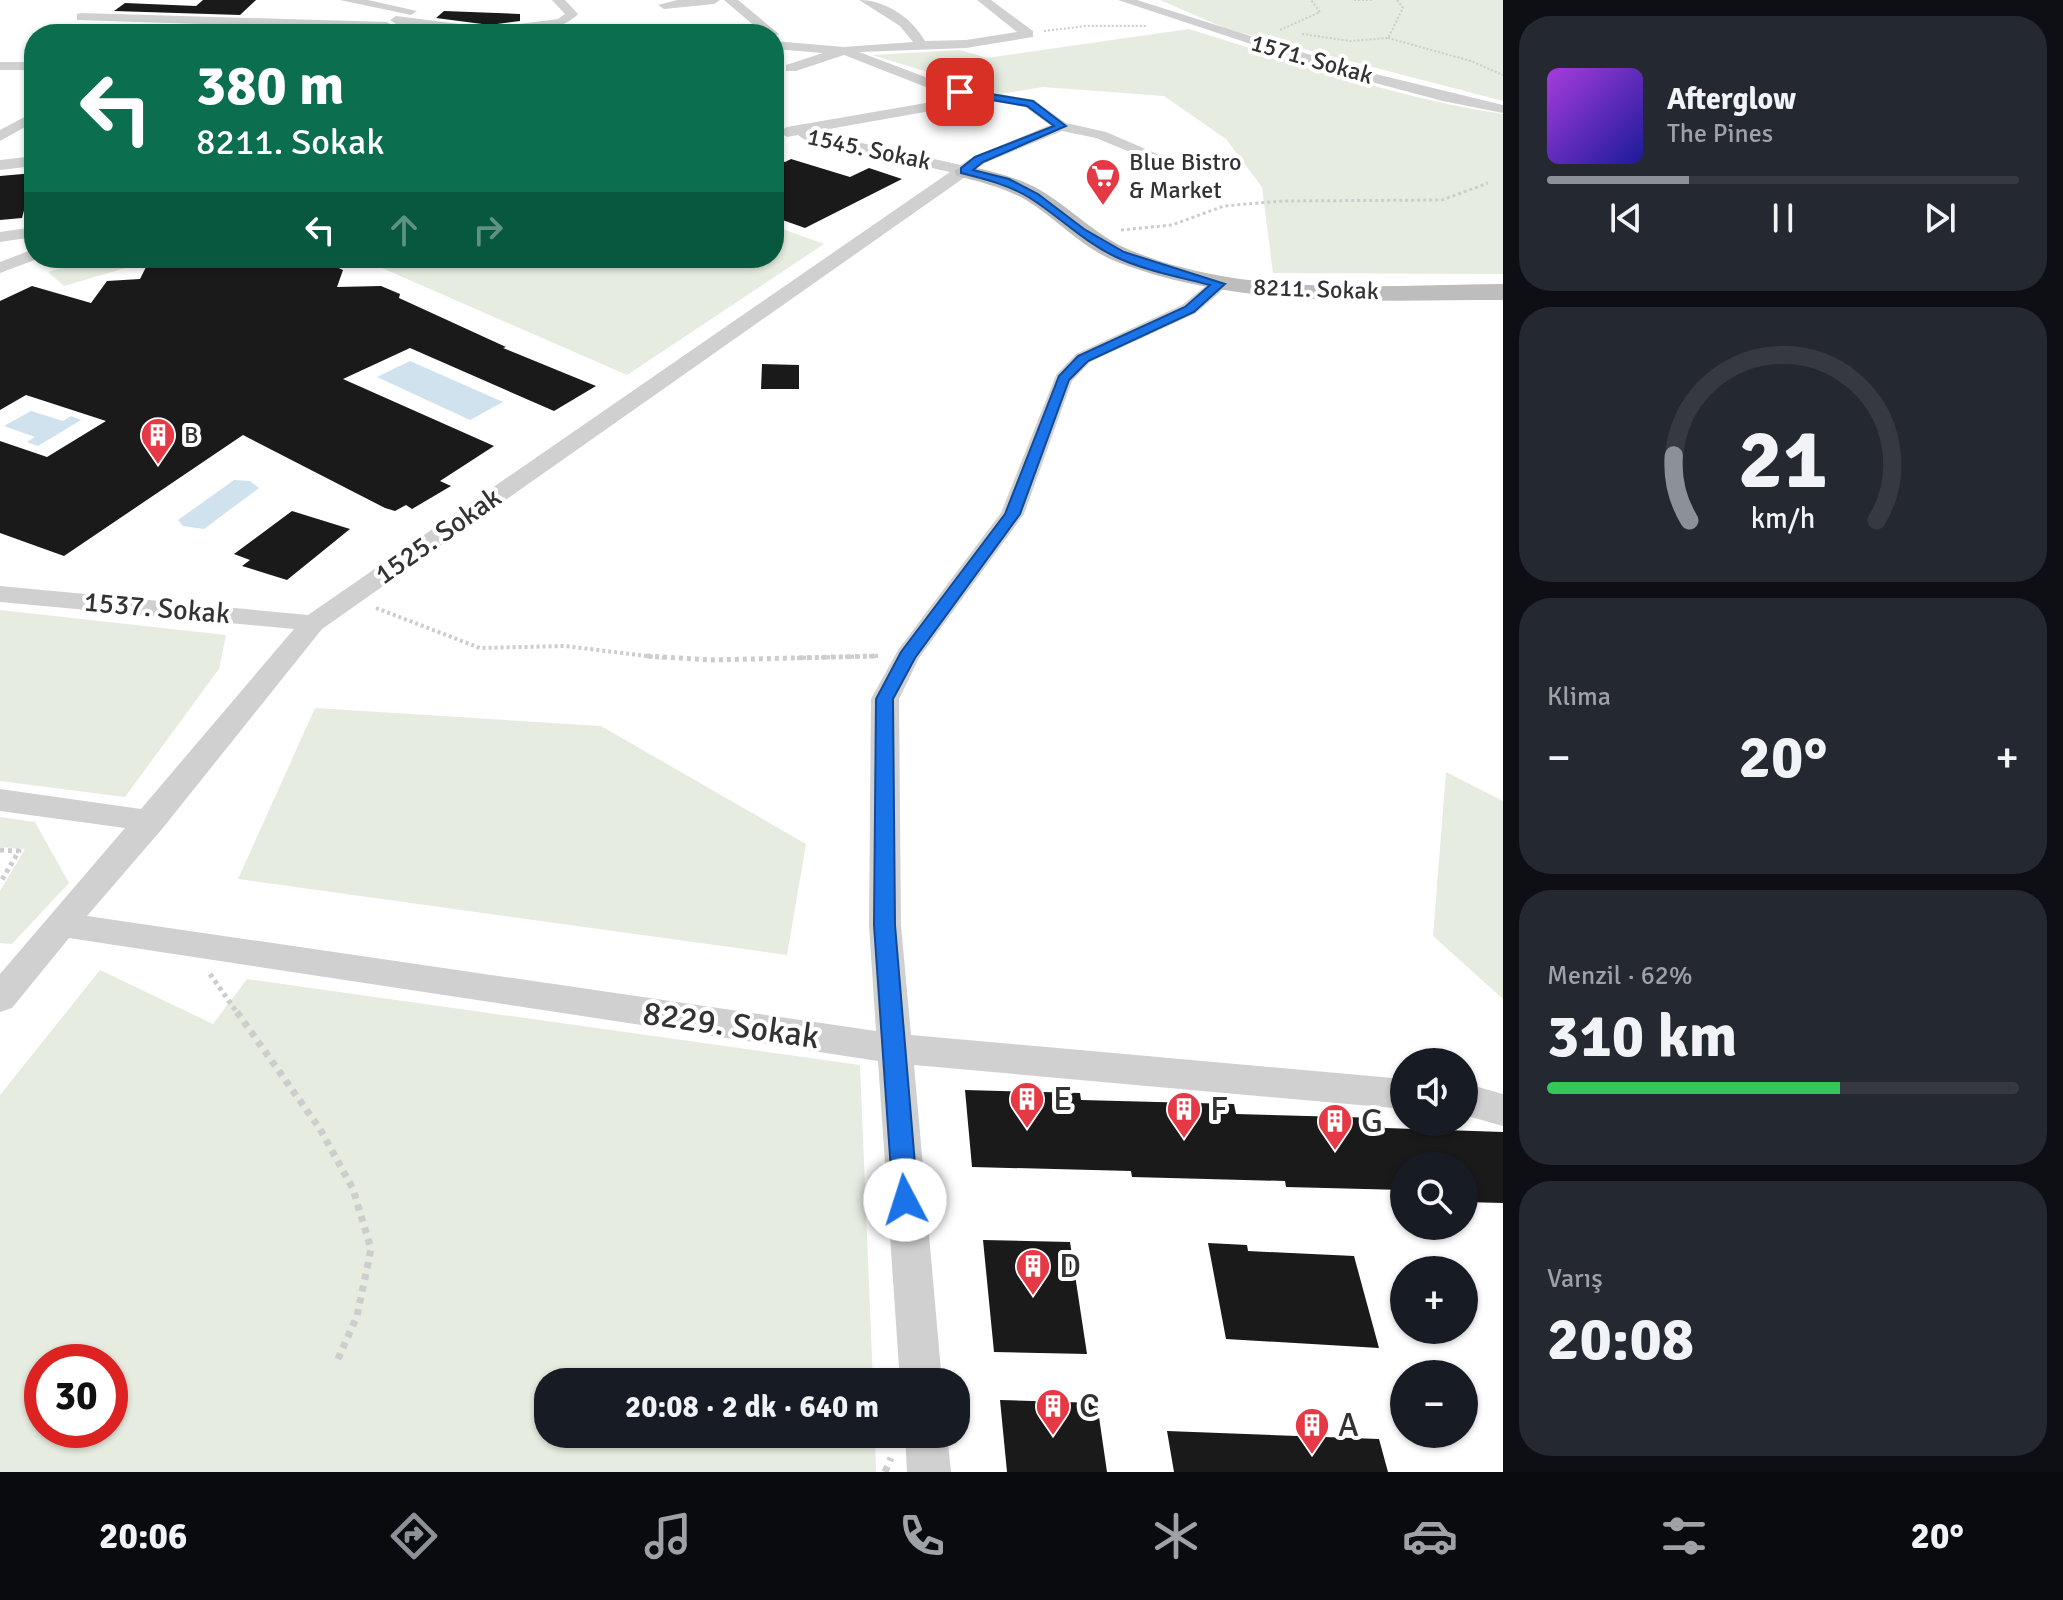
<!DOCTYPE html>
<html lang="tr">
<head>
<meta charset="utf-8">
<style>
  :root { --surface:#171b24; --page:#242831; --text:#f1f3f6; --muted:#9ea1a6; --line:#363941; --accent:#8c9099 }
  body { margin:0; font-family:Signika,sans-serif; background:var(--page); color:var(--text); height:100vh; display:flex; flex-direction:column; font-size:30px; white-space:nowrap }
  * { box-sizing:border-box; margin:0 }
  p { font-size:26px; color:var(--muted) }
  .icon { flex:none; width:44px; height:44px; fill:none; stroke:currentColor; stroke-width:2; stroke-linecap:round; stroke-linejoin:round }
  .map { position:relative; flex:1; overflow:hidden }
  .side { display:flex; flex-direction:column; gap:16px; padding:16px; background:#0d0f14; width:560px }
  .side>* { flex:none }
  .hud { position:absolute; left:24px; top:24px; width:760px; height:244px; border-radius:32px; box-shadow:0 2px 6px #0004; background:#0b6e4f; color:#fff; overflow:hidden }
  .buttons { position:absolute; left:1390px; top:1048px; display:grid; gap:16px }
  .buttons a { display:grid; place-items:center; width:88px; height:88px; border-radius:50%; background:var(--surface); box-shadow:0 2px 6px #0004; font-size:40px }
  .speed { position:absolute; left:24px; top:1344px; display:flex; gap:16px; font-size:40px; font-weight:700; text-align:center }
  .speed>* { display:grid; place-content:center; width:104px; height:104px; border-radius:50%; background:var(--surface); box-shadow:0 2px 6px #0004; line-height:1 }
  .speed .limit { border:12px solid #d22; background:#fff; color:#111 }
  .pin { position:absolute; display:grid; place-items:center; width:68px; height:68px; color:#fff; margin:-34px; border-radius:16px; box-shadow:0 4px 12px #0006 }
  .me { position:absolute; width:88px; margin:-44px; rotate:355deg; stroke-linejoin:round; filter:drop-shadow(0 0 6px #0008) }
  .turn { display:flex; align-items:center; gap:28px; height:168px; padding:0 40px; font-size:36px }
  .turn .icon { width:104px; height:104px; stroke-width:2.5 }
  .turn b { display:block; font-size:56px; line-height:68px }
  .lanes { display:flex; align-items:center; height:76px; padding:0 40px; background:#0003; justify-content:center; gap:40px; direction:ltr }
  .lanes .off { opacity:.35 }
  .big { font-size:60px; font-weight:700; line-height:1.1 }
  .side .card { flex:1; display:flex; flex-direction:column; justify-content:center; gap:12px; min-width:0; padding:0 28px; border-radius:32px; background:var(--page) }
  .side .dial { align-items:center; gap:0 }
  .dial svg { height:208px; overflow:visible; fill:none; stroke:var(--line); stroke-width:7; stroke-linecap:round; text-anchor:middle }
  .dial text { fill:var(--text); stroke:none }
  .song { display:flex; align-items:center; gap:24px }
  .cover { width:96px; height:96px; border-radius:12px; background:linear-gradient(135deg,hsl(280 70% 55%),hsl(240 70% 35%)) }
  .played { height:8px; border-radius:4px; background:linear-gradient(90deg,var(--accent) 30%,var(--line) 30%) }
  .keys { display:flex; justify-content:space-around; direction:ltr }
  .heat { display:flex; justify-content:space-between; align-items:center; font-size:44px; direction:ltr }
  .charge { height:12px; border-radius:6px; background:linear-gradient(90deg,#34c759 62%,var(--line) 0) }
  .trip { position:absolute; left:534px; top:1368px; width:436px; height:80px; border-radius:32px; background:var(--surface); box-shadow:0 2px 6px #0004; font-weight:700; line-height:80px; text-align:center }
  .tabs { display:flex; height:128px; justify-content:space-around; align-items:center; background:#090b0e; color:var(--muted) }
  .tabs .icon { width:56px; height:56px }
  .tabs .current { color:var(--accent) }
  .tabs b { font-size:36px; color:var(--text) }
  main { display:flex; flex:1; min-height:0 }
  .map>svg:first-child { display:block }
</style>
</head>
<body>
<main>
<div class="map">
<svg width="1503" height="1472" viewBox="0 0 1503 1472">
  <rect width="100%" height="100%" fill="#fff"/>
  <!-- green -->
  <path fill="#e6ecdf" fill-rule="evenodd" d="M1160,0H1503V101L1227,29Z
    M1189,29C1292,61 1396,98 1503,114V274L1273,273L1262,187L1226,139L1164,96L1043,87L1000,94L872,55L960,50L987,58Z
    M774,226L824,244L627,375L359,258H774Z
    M98,258H141L146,262L64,286L48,272Z
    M0,610L226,635L219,669L125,797L0,781Z
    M315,708L601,726L806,844L787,955L238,879Z
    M1446,772L1503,801V999L1433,936Z
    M0,817L35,822L69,883L12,944L0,943V891L25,849L0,847Z
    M100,970L213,1024L247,979L860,1065L873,1382H548V1434H875L876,1472H0V1095ZM110,1362V1430H42V1362Z"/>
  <!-- water -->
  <path fill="#cfe2ee" d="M410,361L503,402L470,420L377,377Z
    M31,411L63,421L71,416L81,420L38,446L27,442L35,437L4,426Z
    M234,480L250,481L259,488L204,529L183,526L178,520Z"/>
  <!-- building -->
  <path fill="#1a1a1a" d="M203,0H256L240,15L114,11L125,3L196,6Z
    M444,11L520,14V21L490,25L436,18Z
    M95,24L226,28L220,34H80Z
    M774,158L785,162L791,159L850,177L869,168L902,179L805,228L774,217Z
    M34,173L22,218L0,220V176Z
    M189,258L325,262L343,270L337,287L381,286L400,294L399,298L506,347L503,348L596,386L554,411L410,348L343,379L494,446L440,481L451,486L412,509L406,505L395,511L385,508L243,435L64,556L0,533V441L47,457L106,421L26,395L0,410V301L32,286L91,303L107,281L140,279L146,267L185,266Z
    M762,364L799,365V389H761Z
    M292,511L350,529L287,580L242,566L250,560L234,554Z
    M965,1090L1080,1093L1081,1100L1234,1104L1236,1114L1381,1118L1385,1128L1503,1132V1203L1464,1202V1166H1404V1190L1286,1187L1285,1181L1132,1177L1131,1171L972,1167Z
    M983,1240L1070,1242L1087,1354L994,1352Z
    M1208,1243L1247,1245L1248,1251L1354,1256L1379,1348L1226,1339Z
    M1000,1400L1097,1403L1107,1472H1007Z
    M1167,1431L1379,1439L1388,1472H1174Z"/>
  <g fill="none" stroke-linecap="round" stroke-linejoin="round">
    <!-- path-far4 -->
    <path stroke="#cdcdcd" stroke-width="2" stroke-dasharray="2 2" stroke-linecap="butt" d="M1354,0H1372
      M1280,30L1320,12L1311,0
      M1044,31L1086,26H1146
      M1302,34L1350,41L1388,38L1403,8L1397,0
      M1388,38L1471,61L1503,75"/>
    <!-- path-far3 -->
    <path stroke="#cdcdcd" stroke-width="3" stroke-dasharray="3 3" stroke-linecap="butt" d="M1121,230L1172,225L1224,206L1283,201L1442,200L1488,183"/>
    <!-- path-far2 -->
    <path stroke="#cdcdcd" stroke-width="4" stroke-dasharray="3 3" stroke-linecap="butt" d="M376,608L480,648L565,646L663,658
      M797,658L878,656"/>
    <!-- path-far1 -->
    <path stroke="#cdcdcd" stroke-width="5" stroke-dasharray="4 4" stroke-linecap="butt" d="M647,656L709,660L878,656
      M0,850L19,851L0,883
      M210,974L238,1014"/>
    <!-- path -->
    <path stroke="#cdcdcd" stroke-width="7" stroke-dasharray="6 6" stroke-linecap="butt" d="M237,1012L320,1129L353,1189L371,1249L357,1316L338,1359
      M885,1472L891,1458"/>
    <!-- street -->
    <path fill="#d0d0d0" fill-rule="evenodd" d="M340,0H368L417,11L411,15Z
      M552,0H565L578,14C548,47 440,29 396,24L390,20L396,16L490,28L558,19L565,14Z
      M677,0H720L714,4L664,9L658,5Z
      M724,0H738L779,34L774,37V34H764Z
      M859,0C886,0 912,18 925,41L966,40L1017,32L977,0H991L1033,31V37L966,48L859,52L944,84L1034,100L1066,123L1106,132L1178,163L1176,166H1164L1096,138L1062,131L985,163L322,629L162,829L87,916L876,1031L869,925L871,699L898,650L1001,513L1056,375L1076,354L1182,305L1213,280H1225L1228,284L1225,288L1196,313L1090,362L1072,381L1024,514L919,658L899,699L901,925L911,1035L1404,1079V1109L914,1065L942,1382H900L878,1061L69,938L12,1008L0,1012V974L125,828L0,811V789L141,809L294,629L0,602V586L308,615L950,172L805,140L798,135L787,137L779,132L787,127L949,99L936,91L844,55L796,71H786V65L823,53L774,49V41L844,47L913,42L900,26ZM963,96L1025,107L1050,125L973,157L961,165L812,132L953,107L963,102Z
      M1118,0H1137L1355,69L1503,105V113L1443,101L1345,75Z
      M81,13L387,22L393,26L387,30L77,20V14Z
      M0,62H34V70H0Z
      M34,112V122L0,141V130Z
      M34,156V166L0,170V160Z
      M34,227V237L0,242V232Z
      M34,249V258H40L0,273V262Z
      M1464,1083L1503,1094V1126L1464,1115Z
      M905,1434H947L951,1472H907Z"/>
    <!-- secondary -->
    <path fill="#bdbdbd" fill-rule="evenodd" d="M965,165C990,171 1017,177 1040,190C1071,208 1096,236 1130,250C1246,298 1381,285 1503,284V300C1374,300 1240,309 1117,262C1082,248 1057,219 1026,200C1005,188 981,182 957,176L954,171Z"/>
  </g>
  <!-- route -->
  <path fill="#1a73e8" stroke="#114b97" stroke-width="2" d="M960,89L1033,101L1066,126L983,162L973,170L1009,179L1038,194L1084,229L1124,252L1225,284L1194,312L1088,361L1069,380L1020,514L915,658L893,699L895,925L918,1200L914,1208L905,1211L897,1208L893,1200L874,925L876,699L901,652L1005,514L1059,376L1078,356L1185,307L1210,285C1179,277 1146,271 1116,257C1084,242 1060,217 1030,198C1009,185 985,179 961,173V168L975,157L1054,126L1027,106L957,94Z"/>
  <!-- icons -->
  <defs>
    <g id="supermarket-pin" transform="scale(1.8)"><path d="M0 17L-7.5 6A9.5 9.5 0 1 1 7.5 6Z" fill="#e63946" stroke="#fff"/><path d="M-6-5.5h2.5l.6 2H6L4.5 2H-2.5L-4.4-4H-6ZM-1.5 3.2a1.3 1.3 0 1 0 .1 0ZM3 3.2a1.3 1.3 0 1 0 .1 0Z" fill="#fff"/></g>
    <g id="building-pin" transform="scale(1.8)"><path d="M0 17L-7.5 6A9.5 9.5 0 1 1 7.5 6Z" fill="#e63946" stroke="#fff"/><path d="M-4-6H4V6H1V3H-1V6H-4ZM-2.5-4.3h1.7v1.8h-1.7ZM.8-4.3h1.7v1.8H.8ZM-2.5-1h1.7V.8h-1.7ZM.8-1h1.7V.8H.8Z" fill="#fff"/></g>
  </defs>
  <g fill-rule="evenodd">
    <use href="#supermarket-pin" x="1103" y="176"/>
    <use href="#building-pin" x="158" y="435"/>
    <use href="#building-pin" x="1027" y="1099"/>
    <use href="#building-pin" x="1184" y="1109"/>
    <use href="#building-pin" x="1335" y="1121"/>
    <use href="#building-pin" x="1033" y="1266"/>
    <use href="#building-pin" x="1053" y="1406"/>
    <use href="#building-pin" x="1312" y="1425"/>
  </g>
  <g text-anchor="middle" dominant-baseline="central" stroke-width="8" stroke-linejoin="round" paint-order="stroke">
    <!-- far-street labels -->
    <g font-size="24" fill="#333" stroke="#fff">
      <text transform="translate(1312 59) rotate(16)">1571. Sokak</text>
      <text transform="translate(869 149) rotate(12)">1545. Sokak</text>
      <text transform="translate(1316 289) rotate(2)">8211. Sokak</text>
    </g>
    <!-- far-poi labels -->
    <g font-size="24" fill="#333" stroke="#fff" text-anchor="start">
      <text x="1129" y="162">Blue Bistro<tspan x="1129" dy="28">&amp; Market</tspan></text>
      <text x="184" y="435">B</text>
    </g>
    <!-- street labels -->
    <g font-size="28" fill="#333" stroke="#fff">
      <text transform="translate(438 536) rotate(-35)">1525. Sokak</text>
      <text transform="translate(157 608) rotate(5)">1537. Sokak</text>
    </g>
    <!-- near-street labels -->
    <g font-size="34" fill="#333" stroke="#fff">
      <text transform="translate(731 1025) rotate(8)">8229. Sokak</text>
    </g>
    <!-- near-poi labels -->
    <g font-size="34" fill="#333" stroke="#fff" text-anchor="start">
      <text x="1053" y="1099">E</text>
      <text x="1210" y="1109">F</text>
      <text x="1361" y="1121">G</text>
      <text x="1059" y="1266">D</text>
      <text x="1079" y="1406">C</text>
      <text x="1338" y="1425">A</text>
    </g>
  </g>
</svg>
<div class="buttons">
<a><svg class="icon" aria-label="sound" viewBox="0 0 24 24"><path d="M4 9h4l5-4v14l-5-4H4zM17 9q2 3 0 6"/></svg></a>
<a><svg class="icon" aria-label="search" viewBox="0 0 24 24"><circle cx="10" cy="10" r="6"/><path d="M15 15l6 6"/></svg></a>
<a>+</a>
<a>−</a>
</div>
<div class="speed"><div class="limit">30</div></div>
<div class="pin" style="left:960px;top:92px;background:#d93025"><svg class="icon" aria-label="arrive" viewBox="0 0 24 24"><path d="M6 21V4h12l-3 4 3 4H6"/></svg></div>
<svg class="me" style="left:905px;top:1200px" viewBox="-20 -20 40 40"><circle r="19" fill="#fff"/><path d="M0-13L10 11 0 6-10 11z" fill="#1a73e8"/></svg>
<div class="trip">20:08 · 2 dk · 640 m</div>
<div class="hud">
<div class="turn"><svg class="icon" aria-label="left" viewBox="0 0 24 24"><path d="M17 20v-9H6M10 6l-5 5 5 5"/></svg><div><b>380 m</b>8211. Sokak</div></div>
<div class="lanes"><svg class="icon" aria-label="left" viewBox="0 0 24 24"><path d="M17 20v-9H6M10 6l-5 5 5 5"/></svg><svg class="icon off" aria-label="ahead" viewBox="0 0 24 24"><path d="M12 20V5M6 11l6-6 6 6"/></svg><svg class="icon off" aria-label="right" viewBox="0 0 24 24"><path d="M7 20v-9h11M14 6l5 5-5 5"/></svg></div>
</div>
</div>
<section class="side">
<div class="card">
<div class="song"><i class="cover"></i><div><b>Afterglow</b><p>The Pines</p></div></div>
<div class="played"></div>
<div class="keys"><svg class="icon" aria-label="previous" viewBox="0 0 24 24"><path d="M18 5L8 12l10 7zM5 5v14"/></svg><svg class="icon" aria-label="pause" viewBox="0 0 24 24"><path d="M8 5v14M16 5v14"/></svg><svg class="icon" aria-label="next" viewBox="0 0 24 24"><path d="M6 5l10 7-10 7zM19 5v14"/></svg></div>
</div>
<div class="card dial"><svg viewBox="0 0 100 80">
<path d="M14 69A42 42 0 1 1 86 69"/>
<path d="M14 69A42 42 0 0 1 8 44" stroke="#8c9099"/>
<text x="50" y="56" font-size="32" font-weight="700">21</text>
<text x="50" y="72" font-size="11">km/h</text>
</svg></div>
<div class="card"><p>Klima</p>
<div class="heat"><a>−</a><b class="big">20°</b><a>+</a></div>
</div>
<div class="card"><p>Menzil · 62%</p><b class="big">310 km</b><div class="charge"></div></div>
<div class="card"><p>Varış</p><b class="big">20:08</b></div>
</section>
</main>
<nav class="tabs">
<b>20:06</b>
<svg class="icon current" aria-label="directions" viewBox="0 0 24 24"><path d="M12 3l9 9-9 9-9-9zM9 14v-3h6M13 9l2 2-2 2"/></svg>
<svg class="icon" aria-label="music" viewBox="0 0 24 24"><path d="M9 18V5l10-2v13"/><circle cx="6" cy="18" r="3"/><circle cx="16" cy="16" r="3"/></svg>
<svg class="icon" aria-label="phone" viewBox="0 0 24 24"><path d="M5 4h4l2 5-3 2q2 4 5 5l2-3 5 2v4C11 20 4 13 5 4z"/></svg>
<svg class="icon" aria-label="climate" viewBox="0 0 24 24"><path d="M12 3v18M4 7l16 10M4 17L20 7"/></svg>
<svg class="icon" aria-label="car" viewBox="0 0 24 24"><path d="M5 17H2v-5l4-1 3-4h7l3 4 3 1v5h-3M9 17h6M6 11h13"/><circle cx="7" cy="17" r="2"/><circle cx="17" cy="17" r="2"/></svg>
<svg class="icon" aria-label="filters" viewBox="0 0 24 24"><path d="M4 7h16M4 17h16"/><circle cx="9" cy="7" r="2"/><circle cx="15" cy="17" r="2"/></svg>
<b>20°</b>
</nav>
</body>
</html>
